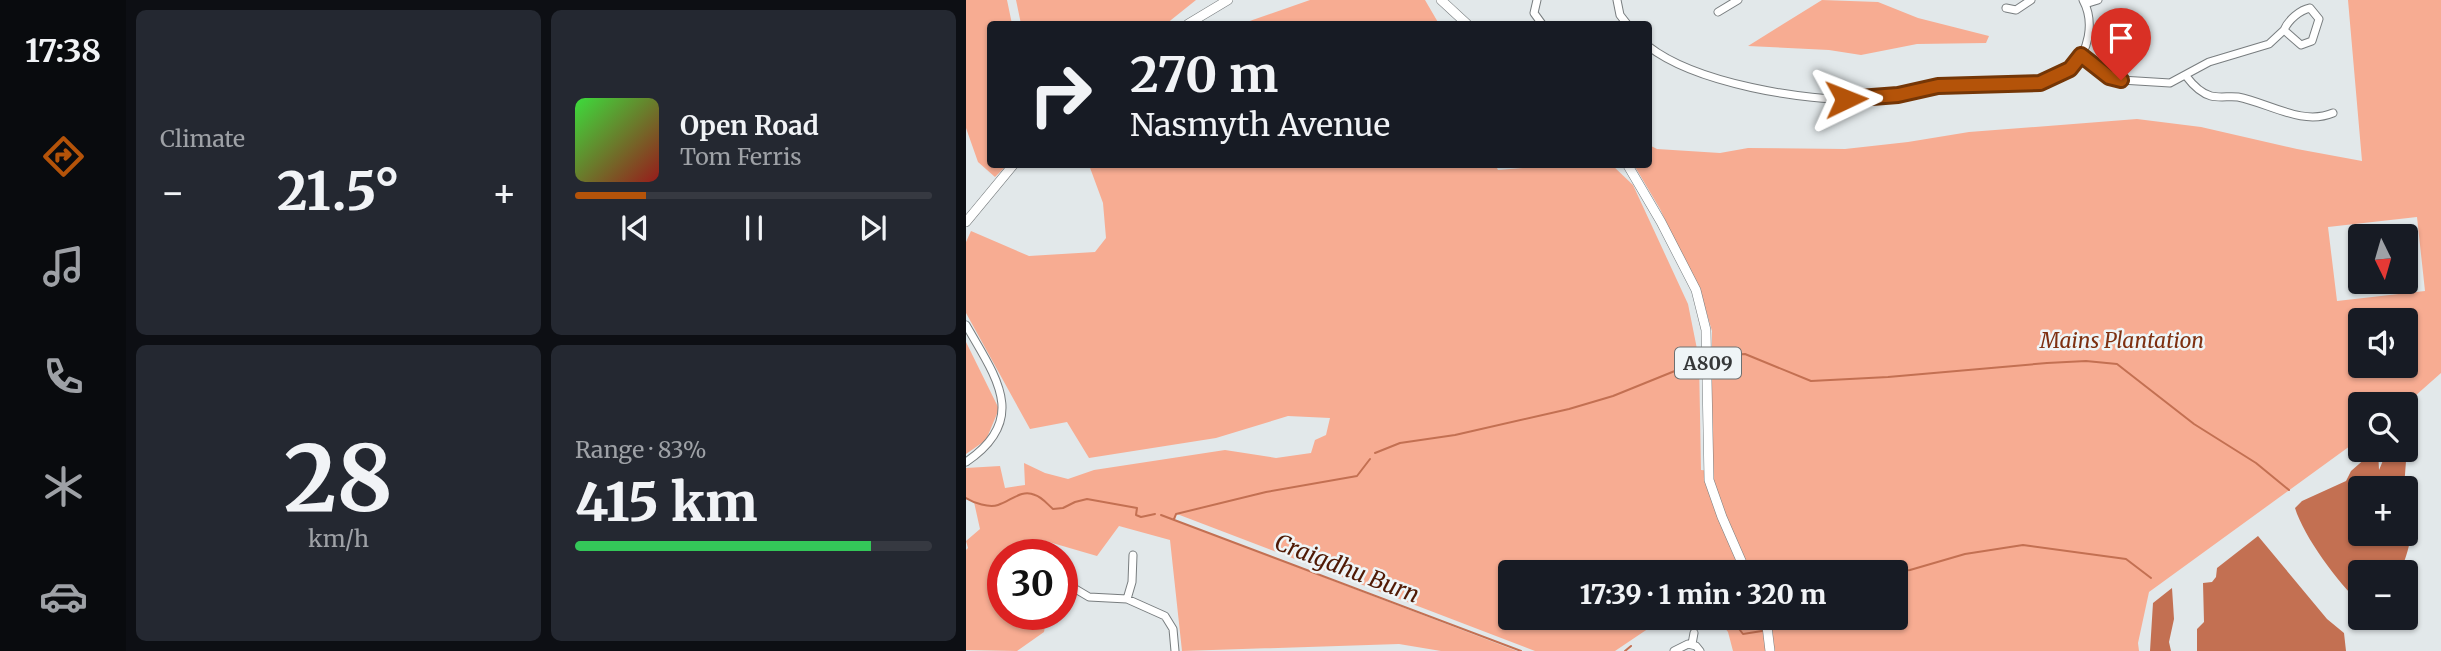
<!DOCTYPE html>
<html lang="en">
<head>
<meta charset="utf-8">
<style>
  :root { --surface:#171b24; --page:#242831; --text:#f1f3f6; --muted:#9ea1a6; --line:#363941; --accent:#b45309 }
  body { margin:0; font-family:Merriweather,serif; background:var(--page); color:var(--text); height:100vh; display:flex; flex-direction:column; font-size:26px; white-space:nowrap }
  * { box-sizing:border-box; margin:0 }
  p { font-size:23px; color:var(--muted) }
  .icon { flex:none; width:38px; height:38px; fill:none; stroke:currentColor; stroke-width:2; stroke-linecap:round; stroke-linejoin:round }
  .map { position:relative; flex:1; overflow:hidden }
  .panel { display:flex; flex-direction:column; gap:10px; padding:10px; background:#0d0f14; width:840px }
  .panel>* { flex:none }
  .banner { position:absolute; left:21px; top:21px; width:665px; height:147px; border-radius:7px; box-shadow:0 2px 5px #0004; background:#171b24; color:var(--text); overflow:hidden }
  .needle { width:46px; rotate:175deg }
  .tools { position:absolute; left:1382px; top:224px; display:grid; gap:14px }
  .tools a { display:grid; place-items:center; width:70px; height:70px; border-radius:7px; background:var(--surface); box-shadow:0 2px 5px #0004; font-size:35px }
  .speed { position:absolute; left:21px; top:539px; display:flex; gap:14px; font-size:35px; font-weight:700; text-align:center }
  .speed>* { display:grid; place-content:center; width:91px; height:91px; border-radius:50%; background:var(--surface); box-shadow:0 2px 5px #0004; line-height:1 }
  .speed .limit { border:10px solid #d22; background:#fff; color:#111 }
  .pin { position:absolute; display:grid; place-items:center; width:60px; height:60px; color:#fff; margin:-72px -30px; border-radius:50% 50% 50% 0; rotate:-45deg; box-shadow:0 0 7px #0007 }
  .pin .icon { rotate:45deg }
  .me { position:absolute; width:77px; margin:-38px; rotate:88deg; stroke-linejoin:round; filter:drop-shadow(0 0 5px #0008) }
  .turn { display:flex; align-items:center; gap:24px; height:147px; padding:0 28px; font-size:32px }
  .turn .icon { width:91px; height:91px; stroke-width:2.5 }
  .turn b { display:block; font-size:49px; line-height:60px }
  .big { font-size:52px; font-weight:800; line-height:1.1 }
  .panel .widget { flex:1; display:flex; flex-direction:column; justify-content:center; gap:10px; min-width:0; padding:0 24px; border-radius:10px; background:var(--page) }
  .panel .dial { align-items:center; gap:0 }
  .dial b { font-size:91px; line-height:1 }
  .song { display:flex; align-items:center; gap:21px }
  .cover { width:84px; height:84px; border-radius:10px; background:linear-gradient(135deg,hsl(120 70% 55%),hsl(0 70% 35%)) }
  .played { height:7px; border-radius:4px; background:linear-gradient(90deg,var(--accent) 20%,var(--line) 20%) }
  .keys { display:flex; justify-content:space-around; direction:ltr }
  .heat { display:flex; justify-content:space-between; align-items:center; font-size:38px; direction:ltr }
  .charge { height:10px; border-radius:5px; background:linear-gradient(90deg,#34c759 83%,var(--line) 0) }
  .panel .tiles { flex:1; display:grid; gap:10px; grid-template-columns:repeat(2,1fr) }
  .trip { position:absolute; left:532px; top:560px; width:410px; height:70px; border-radius:7px; background:var(--surface); box-shadow:0 2px 5px #0004; font-weight:800; line-height:70px; text-align:center }
  main { display:flex; flex:1; min-height:0 }
  .menu { display:flex; flex-direction:column; width:126px; justify-content:space-around; align-items:center; background:#090b0e; color:var(--muted) }
  .menu .icon { width:49px; height:49px }
  .menu .active { color:var(--accent) }
  .menu b { font-size:32px; color:var(--text) }
  .map>svg:first-child { display:block }
</style>
</head>
<body>
<main>
<nav class="menu">
<b>17:38</b>
<svg class="icon active" aria-label="directions" viewBox="0 0 24 24"><path d="M12 3l9 9-9 9-9-9zM9 14v-3h6M13 9l2 2-2 2"/></svg>
<svg class="icon" aria-label="music" viewBox="0 0 24 24"><path d="M9 18V5l10-2v13"/><circle cx="6" cy="18" r="3"/><circle cx="16" cy="16" r="3"/></svg>
<svg class="icon" aria-label="phone" viewBox="0 0 24 24"><path d="M5 4h4l2 5-3 2q2 4 5 5l2-3 5 2v4C11 20 4 13 5 4z"/></svg>
<svg class="icon" aria-label="climate" viewBox="0 0 24 24"><path d="M12 3v18M4 7l16 10M4 17L20 7"/></svg>
<svg class="icon" aria-label="car" viewBox="0 0 24 24"><path d="M5 17H2v-5l4-1 3-4h7l3 4 3 1v5h-3M9 17h6M6 11h13"/><circle cx="7" cy="17" r="2"/><circle cx="17" cy="17" r="2"/></svg>
</nav>
<section class="panel">
<div class="tiles">
<div class="widget"><p>Climate</p>
<div class="heat"><a>−</a><b class="big">21.5°</b><a>+</a></div>
</div>
<div class="widget">
<div class="song"><i class="cover"></i><div><b>Open Road</b><p>Tom Ferris</p></div></div>
<div class="played"></div>
<div class="keys"><svg class="icon" aria-label="previous" viewBox="0 0 24 24"><path d="M18 5L8 12l10 7zM5 5v14"/></svg><svg class="icon" aria-label="pause" viewBox="0 0 24 24"><path d="M8 5v14M16 5v14"/></svg><svg class="icon" aria-label="next" viewBox="0 0 24 24"><path d="M6 5l10 7-10 7zM19 5v14"/></svg></div>
</div>
<div class="widget dial"><b>28</b><p>km/h</p></div>
<div class="widget"><p>Range · 83%</p><b class="big">415 km</b><div class="charge"></div></div>
</div>
</section>
<div class="map">
<svg width="1475" height="651" viewBox="0 0 1475 651">
  <rect width="100%" height="100%" fill="#e2e8ea"/>
  <!-- green -->
  <path fill="#f7ac92" fill-rule="evenodd" d="M0,0H41L46,24H24V164L41,165L29,177L12,162L0,128Z
    M50,0H230L200,24H55Z
    M344,0H459L473,24H275Z
    M856,0L912,2L952,18L1023,36L1020,43L951,44L895,55L863,50L782,46Z
    M1382,0H1475V373L1440,404H1395V438L1183,592L1172,643L1173,651H809L806,638L804,651H767L762,632L751,618H929V572H544V618H698L649,651H569L211,514L209,520L551,651H475L433,644L216,651L204,540L153,526L131,556L76,540L67,555H37V614H81L78,632L51,651L0,650V550L2,548L0,541L14,529L8,502L0,498V468L34,466L39,488L59,485L58,463L79,473L102,479L128,470L259,450L310,458L345,453L349,440L360,435L364,418L322,416L250,438L123,458L101,422L64,429L0,313V242L5,231L63,256L129,252L140,238L137,203L123,165L529,164L532,170L595,165H646L667,185L722,304L733,359L735,470L745,471L746,331L737,301L694,209L668,165L682,164L683,145L691,149L754,153L782,148L879,149L942,142L1003,132L1171,119L1235,127L1331,149L1396,161ZM1451,217L1459,291L1371,301L1362,227ZM1395,320H1440V366H1395Z
    M0,342L33,409L20,440L0,454Z"/>
  <!-- water -->
  <path fill="#c37052" d="M1409,450H1412L1413,470L1421,451L1436,450L1440,461L1438,488H1395V534H1440V502C1448,529 1446,540 1436,568L1439,572H1395V604C1372,583 1338,537 1329,508L1336,501L1380,481L1385,471Z
    M1292,536L1361,619L1378,633L1380,651H1231V629L1238,622L1237,583L1246,582L1250,577L1251,568Z
    M1206,588L1208,619L1203,642L1205,651H1184L1187,603Z"/>
  <g fill="none" stroke-linecap="round" stroke-linejoin="round">
    <!-- stream -->
    <path stroke="#c37052" stroke-width="2" d="M747,356L779,354L845,381L922,377L1081,363L1120,361L1151,364L1228,424L1290,463L1323,490
      M409,453L434,443L489,435L603,409L647,396L736,360
      M0,498C8,503 23,508 32,505C45,501 55,489 69,495C76,497 81,504 87,509L97,508L109,502L121,499L171,508L170,515L175,517L189,514
      M195,515L555,651
      M208,519L210,514L300,492L391,476L404,459
      M923,572L944,570L999,554L1057,545L1160,559L1185,578
      M764,618L765,619
      M770,625L777,634L796,631
      M806,628L848,623L854,618
      M659,651L665,646"/>
    <!-- minor casing -->
    <g stroke="#787d7f" stroke-width="9">
      <path id="minor" d="M571,0L568,13L576,24
        M651,0L654,15L661,24
        M1119,4L1132,0
        M1040,8L1050,10L1065,0
        M1344,8L1353,19L1346,41L1335,45L1318,30C1322,20 1334,10 1344,8Z
        M752,12L772,0
        M682,46C729,83 839,102 898,99C924,98 947,90 972,86C1005,81 1040,86 1074,83C1084,80 1096,76 1105,69C1123,52 1129,22 1117,0
        M1115,55L1143,77L1155,80L1204,83L1243,62L1303,44L1318,30
        M1220,76C1226,84 1234,93 1245,96C1253,98 1264,96 1272,97C1303,103 1336,126 1367,113
        M0,325C29,376 64,419 0,462
        M96,581L123,597L161,599L199,616L207,629L209,651
        M161,599L166,582L167,555
        M726,644L728,633
        M708,651L722,644L730,646L734,651"/>
    </g>
    <!-- major casing -->
    <g stroke="#787d7f" stroke-width="10">
      <path id="major" d="M475,0L501,24
        M222,24L262,0
        M661,164L695,222L730,290L740,330L743,480L756,517L780,572
        M0,222L48,164
        M800,618L804,651"/>
    </g>
    <!-- minor -->
    <use href="#minor" stroke="#fff" stroke-width="7"/>
    <!-- major -->
    <use href="#major" stroke="#fff" stroke-width="9"/>
  </g>
  <g fill="none" stroke-linecap="round" stroke-linejoin="round">
    <!-- route casing -->
    <g stroke="#753606" stroke-width="18">
      <path id="route" d="M880,99L932,95L972,86L1074,83L1104,69L1115,55L1143,77L1155,80"/>
    </g>
    <!-- route -->
    <use href="#route" stroke="#b45309" stroke-width="12"/>
  </g>
  <g text-anchor="middle" dominant-baseline="central" stroke-width="5" stroke-linejoin="round" paint-order="stroke">
    <!-- shield labels -->
    <rect fill="#eff5f7" stroke="#6d7071" stroke-width="2" x="709" y="347.5" width="66" height="31" rx="5"/>
    <g font-size="19" font-weight="bold" fill="#353738">
      <text x="742" y="363">A809</text>
    </g>
    <!-- park labels -->
    <g font-size="21" font-style="italic" fill="#7e3011" stroke="#eff5f7">
      <text x="1156" y="340">Mains Plantation</text>
    </g>
    <!-- water labels -->
    <g font-size="23" font-style="italic" fill="#501a05" stroke="#eff5f7">
      <text transform="translate(381 568) rotate(21)">Craigdhu Burn</text>
    </g>
  </g>
</svg>
<div class="tools">
<a><svg class="needle" viewBox="-14 -14 28 28"><path d="M0-13l5 13h-10z" fill="#e53935"/><path d="M0 13l5-13h-10z" fill="#9ea1a6"/></svg></a>
<a><svg class="icon" aria-label="sound" viewBox="0 0 24 24"><path d="M4 9h4l5-4v14l-5-4H4zM17 9q2 3 0 6"/></svg></a>
<a><svg class="icon" aria-label="search" viewBox="0 0 24 24"><circle cx="10" cy="10" r="6"/><path d="M15 15l6 6"/></svg></a>
<a>+</a>
<a>−</a>
</div>
<div class="speed"><div class="limit">30</div></div>
<div class="pin" style="left:1155px;top:80px;background:#d93025"><svg class="icon" aria-label="arrive" viewBox="0 0 24 24"><path d="M6 21V4h12l-3 4 3 4H6"/></svg></div>
<svg class="me" style="left:880px;top:99px" viewBox="-20 -20 40 40"><path d="M0-17L14 15 0 8-14 15z" fill="#b45309" stroke="#fff" stroke-width="4"/></svg>
<div class="trip">17:39 · 1 min · 320 m</div>
<div class="banner">
<div class="turn"><svg class="icon" aria-label="right" viewBox="0 0 24 24"><path d="M7 20v-9h11M14 6l5 5-5 5"/></svg><div><b>270 m</b>Nasmyth Avenue</div></div>
</div>
</div>
</main>
</body>
</html>
